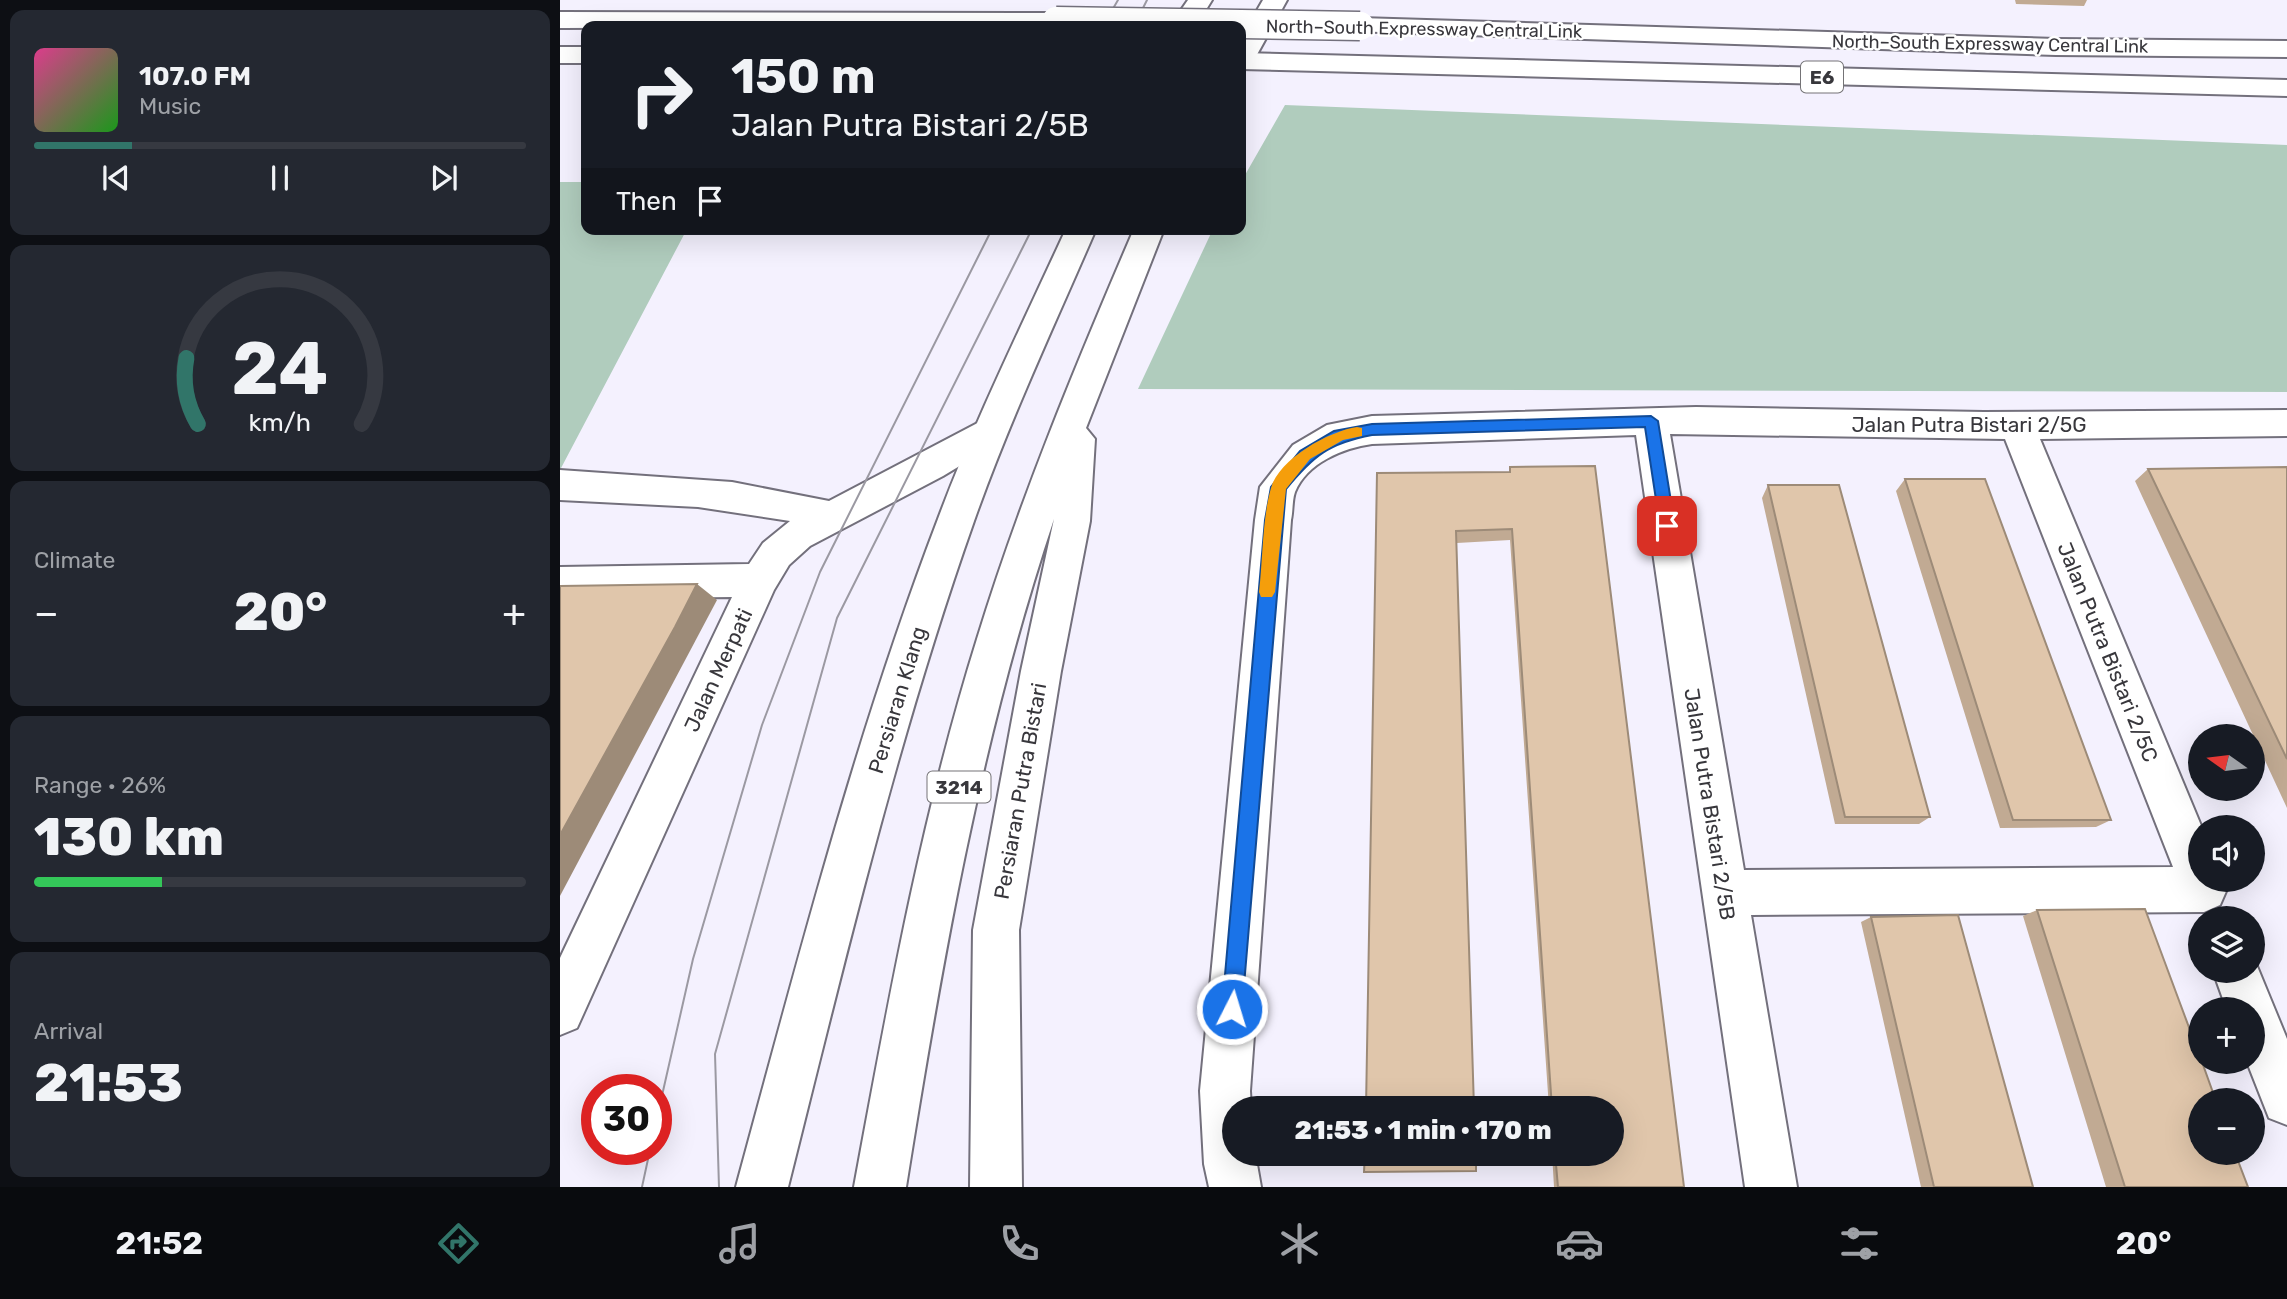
<!DOCTYPE html>
<html lang="en">
<head>
<meta charset="utf-8">
<style>
  :root { --surface:#171b24; --page:#242831; --text:#f1f3f6; --muted:#9ea1a6; --line:#363941; --accent:#317569 }
  body { margin:0; font-family:Rubik,sans-serif; background:var(--page); color:var(--text); height:100vh; display:flex; flex-direction:column; font-size:26px; white-space:nowrap }
  * { box-sizing:border-box; margin:0 }
  p { font-size:23px; color:var(--muted) }
  .icon { flex:none; width:38px; height:38px; fill:none; stroke:currentColor; stroke-width:2; stroke-linecap:round; stroke-linejoin:round }
  .map { position:relative; flex:1; overflow:hidden }
  .side { display:flex; flex-direction:column; gap:10px; padding:10px; background:#0d0f14; width:560px }
  .side>* { flex:none }
  .hud { position:absolute; left:21px; top:21px; width:665px; height:214px; border-radius:14px; box-shadow:0 7px 28px #0002; background:#171b24; color:var(--text); overflow:hidden }
  .needle { width:46px; rotate:284deg }
  .fabs { position:absolute; left:1628px; top:724px; display:grid; gap:14px }
  .fabs a { display:grid; place-items:center; width:77px; height:77px; border-radius:50%; background:var(--surface); box-shadow:0 7px 28px #0002; font-size:35px }
  .speed { position:absolute; left:21px; top:1074px; display:flex; gap:14px; font-size:35px; font-weight:700; text-align:center }
  .speed>* { display:grid; place-content:center; width:91px; height:91px; border-radius:50%; background:var(--surface); box-shadow:0 7px 28px #0002; line-height:1 }
  .speed .limit { border:10px solid #d22; background:#fff; color:#111 }
  .pin { position:absolute; display:grid; place-items:center; width:60px; height:60px; color:#fff; margin:-30px; border-radius:14px; box-shadow:0 4px 10px #0006 }
  .me { position:absolute; width:77px; margin:-38px; rotate:5deg; stroke-linejoin:round; filter:drop-shadow(0 0 5px #0008) }
  .turn { display:flex; align-items:center; gap:24px; height:147px; padding:0 35px; font-size:32px }
  .turn .icon { width:91px; height:91px; stroke-width:2.5 }
  .turn b { display:block; font-size:49px; line-height:60px }
  .then { display:flex; align-items:center; height:66px; padding:0 35px; background:#0003; gap:14px; font-size:26px }
  .big { font-size:52px; font-weight:800; line-height:1.1 }
  .side .card { flex:1; display:flex; flex-direction:column; justify-content:center; gap:10px; min-width:0; padding:0 24px; border-radius:14px; background:var(--page) }
  .side .dial { align-items:center; gap:0 }
  .dial svg { height:182px; overflow:visible; fill:none; stroke:var(--line); stroke-width:7; stroke-linecap:round; text-anchor:middle }
  .dial text { fill:var(--text); stroke:none }
  .song { display:flex; align-items:center; gap:21px }
  .cover { width:84px; height:84px; border-radius:10px; background:linear-gradient(135deg,hsl(330 70% 55%),hsl(120 70% 35%)) }
  .played { height:7px; border-radius:4px; background:linear-gradient(90deg,var(--accent) 20%,var(--line) 20%) }
  .keys { display:flex; justify-content:space-around; direction:ltr }
  .heat { display:flex; justify-content:space-between; align-items:center; font-size:38px; direction:ltr }
  .charge { height:10px; border-radius:5px; background:linear-gradient(90deg,#34c759 26%,var(--line) 0) }
  .trip { position:absolute; left:662px; top:1096px; width:402px; height:70px; border-radius:35px; background:var(--surface); box-shadow:0 7px 28px #0002; font-weight:800; line-height:70px; text-align:center }
  .tab-bar { display:flex; height:112px; justify-content:space-around; align-items:center; background:#090b0e; color:var(--muted) }
  .tab-bar .icon { width:49px; height:49px }
  .tab-bar .selected { color:var(--accent) }
  .tab-bar b { font-size:32px; color:var(--text) }
  main { display:flex; flex:1; min-height:0 }
  .map>svg:first-child { display:block }
</style>
</head>
<body>
<main>
<section class="side">
<div class="card">
<div class="song"><i class="cover"></i><div><b>107.0 FM</b><p>Music</p></div></div>
<div class="played"></div>
<div class="keys"><svg class="icon" aria-label="previous" viewBox="0 0 24 24"><path d="M18 5L8 12l10 7zM5 5v14"/></svg><svg class="icon" aria-label="pause" viewBox="0 0 24 24"><path d="M8 5v14M16 5v14"/></svg><svg class="icon" aria-label="next" viewBox="0 0 24 24"><path d="M6 5l10 7-10 7zM19 5v14"/></svg></div>
</div>
<div class="card dial"><svg viewBox="0 0 100 80">
<path d="M14 69A42 42 0 1 1 86 69"/>
<path d="M14 69A42 42 0 0 1 9 40" stroke="#317569"/>
<text x="50" y="56" font-size="32" font-weight="700">24</text>
<text x="50" y="72" font-size="11">km/h</text>
</svg></div>
<div class="card"><p>Climate</p>
<div class="heat"><a>−</a><b class="big">20°</b><a>+</a></div>
</div>
<div class="card"><p>Range · 26%</p><b class="big">130 km</b><div class="charge"></div></div>
<div class="card"><p>Arrival</p><b class="big">21:53</b></div>
</section>
<div class="map">
<svg width="1727" height="1187" viewBox="0 0 1727 1187">
  <rect width="100%" height="100%" fill="#f4f1fe"/>
  <!-- green -->
  <path fill="#b0ccbd" d="M725,105L1727,145V392L578,389L653,229H681V182Z
    M0,182H26V229H127L0,470Z"/>
  <g fill="none" stroke-linecap="round" stroke-linejoin="round">
    <!-- minor casing -->
    <g stroke="#73707c" stroke-width="4">
      <path id="minor" d="M1136,407L1424,412L1727,410V436L1480,439L1642,828L1640,880H1663L1667,889L1660,905L1644,912L1191,915L1237,1187H1185L1076,435L812,444C783,448 747,463 735,492C732,500 733,512 731,520L690,1091L691,1108H674V1153H695L701,1187H649L644,1164L640,1091L695,520L700,487L733,445L767,425L812,416ZM1110,434L1445,439L1613,867L1184,870Z
        M429,417L441,421L446,431L441,441L383,476L250,546L229,565L214,590L17,1028L0,1035V958L172,597L0,599V567L189,564L203,543L230,521L138,507L0,500V470L172,482L269,501Z
        M1692,954L1727,1039V1125L1709,1118L1687,1062H1692V1010H1667L1653,971H1692Z"/>
    </g>
    <!-- major casing -->
    <g stroke="#73707c" stroke-width="4">
      <path id="major" d="M628,0H652L636,26H610Z
        M703,0H727L694,60L690,66L681,68V38Z
        M506,229H536C494,326 449,422 414,521C337,739 284,964 228,1187H176C237,963 295,736 378,519C415,420 462,325 506,229Z
        M574,229H604L526,428L535,439L530,521L501,671L459,930L462,1187H410L413,930L461,671L494,519C421,736 382,961 346,1187H294C328,1003 361,818 417,639C460,499 516,364 574,229Z"/>
    </g>
    <!-- highway casing -->
    <g stroke="#73707c" stroke-width="4">
      <path id="highway" d="M0,12L496,13L505,16L509,21L505,26L0,28Z
        M800,18L1496,39L1727,41V57L1496,55L791,31L787,26L791,21Z
        M0,47H26V63H0Z
        M681,53L1727,80V96L681,69Z"/>
    </g>
    <!-- minor -->
    <use href="#minor" fill="#fff" fill-rule="evenodd"/>
    <!-- major -->
    <use href="#major" fill="#fff" fill-rule="evenodd"/>
    <!-- highway -->
    <use href="#highway" fill="#fff" fill-rule="evenodd"/>
    <!-- tram -->
    <path stroke="#9b99a2" stroke-width="2" d="M543,26L558,0
      M574,26L587,0
      M96,1122L133,959L202,725L260,572L432,229
      M82,1187L90,1150
      M159,1187L155,1054L277,618L472,229"/>
    <!-- highway-bridge casing -->
    <g stroke="#73707c" stroke-width="31" stroke-linecap="butt">
      <path id="highway-bridge" d="M496,21L800,26"/>
    </g>
    <!-- highway-bridge -->
    <use href="#highway-bridge" stroke="#fff" stroke-width="28"/>
  </g>
  <!-- wall -->
  <path fill="#c1aa93" d="M1455,0H1527L1524,6L1456,4Z
    M950,467L1124,1187H994L992,1153H1052V1108H989L950,540L897,543L817,473L949,472Z
    M1727,467V808L1575,481L1588,469Z
    M1345,479L1551,820L1536,827L1440,828L1336,491Z
    M1208,485L1370,817L1359,824H1275L1202,498Z
    M1477,910L1688,1187H1546L1463,916Z
    M1311,917L1473,1187H1361L1301,922Z"/>
  <!-- shaded-wall -->
  <path fill="#9d8b78" d="M137,584L157,600L0,896V835Z"/>
  <!-- building -->
  <path fill="#e0c6ab" stroke="#9d8b78" stroke-width="2" d="M1035,466L1124,1187H998L995,1153H1052V1108H992L952,529L896,531L914,1108H806L817,473L950,472V467Z
    M1727,467V759L1588,469Z
    M1345,479H1425L1551,820H1453Z
    M1208,485H1279L1370,817H1285Z
    M137,584L115,627L0,835V586Z
    M1585,909L1640,1057V1062H1642L1656,1101H1640V1153H1675L1688,1187H1565L1477,910Z
    M1398,915L1473,1187H1374L1311,917Z
    M805,1153H916V1171L804,1172Z"/>
  <!-- route -->
  <path fill="#1a73e8" stroke="#114b97" stroke-width="2" d="M1091,416L1098,421L1115,526L1107,533L1100,526L1085,427L812,435C769,443 753,456 726,489L682,1009L679,1016L672,1019L665,1016L662,1009L705,520L711,487L740,451L774,431L812,424Z"/>
  <!-- slow -->
  <path fill="#f59e0b" d="M797,427L802,428V436L783,440L750,459L726,489L715,592L712,597H701L699,592C703,559 702,520 711,488C719,459 769,431 797,427Z"/>
  <g text-anchor="middle" dominant-baseline="central" stroke-width="5" stroke-linejoin="round" paint-order="stroke">
    <!-- far-street labels -->
    <g font-size="18" fill="#38373c" stroke="#fff">
      <text transform="translate(864 29) rotate(1)">North–South Expressway Central Link</text>
      <text transform="translate(1430 44) rotate(1)">North–South Expressway Central Link</text>
    </g>
    <!-- shield labels -->
    <g fill="#fff" stroke="#747376" stroke-width="2">
      <rect x="1241" y="61.5" width="42" height="31" rx="5"/>
      <rect x="367.5" y="771.5" width="63" height="31" rx="5"/>
    </g>
    <g font-size="19" font-weight="bold" fill="#38373c">
      <text x="1262" y="77">E6</text>
      <text x="399" y="787">3214</text>
    </g>
    <!-- street labels -->
    <g font-size="21" fill="#38373c" stroke="#fff">
      <text x="1409" y="424">Jalan Putra Bistari 2/5G</text>
      <text transform="translate(1548 652) rotate(68)">Jalan Putra Bistari 2/5C</text>
      <text transform="translate(158 670) rotate(-65)">Jalan Merpati</text>
      <text transform="translate(337 700) rotate(-73)">Persiaran Klang</text>
      <text transform="translate(460 791) rotate(-80)">Persiaran Putra Bistari</text>
      <text transform="translate(1150 804) rotate(81)">Jalan Putra Bistari 2/5B</text>
    </g>
  </g>
</svg>
<div class="fabs">
<a><svg class="needle" viewBox="-14 -14 28 28"><path d="M0-13l5 13h-10z" fill="#e53935"/><path d="M0 13l5-13h-10z" fill="#9ea1a6"/></svg></a>
<a><svg class="icon" aria-label="sound" viewBox="0 0 24 24"><path d="M4 9h4l5-4v14l-5-4H4zM17 9q2 3 0 6"/></svg></a>
<a><svg class="icon" aria-label="layers" viewBox="0 0 24 24"><path d="M12 4l9 5-9 5-9-5zM3 14l9 5 9-5"/></svg></a>
<a>+</a>
<a>−</a>
</div>
<div class="speed"><div class="limit">30</div></div>
<div class="pin" style="left:1107px;top:526px;background:#d93025"><svg class="icon" aria-label="arrive" viewBox="0 0 24 24"><path d="M6 21V4h12l-3 4 3 4H6"/></svg></div>
<svg class="me" style="left:672px;top:1009px" viewBox="-20 -20 40 40"><circle r="17" fill="#1a73e8" stroke="#fff" stroke-width="3"/><path d="M0-11L8 9 0 5-8 9z" fill="#fff"/></svg>
<div class="trip">21:53 · 1 min · 170 m</div>
<div class="hud">
<div class="turn"><svg class="icon" aria-label="right" viewBox="0 0 24 24"><path d="M7 20v-9h11M14 6l5 5-5 5"/></svg><div><b>150 m</b>Jalan Putra Bistari 2/5B</div></div>
<div class="then">Then<svg class="icon" aria-label="arrive" viewBox="0 0 24 24"><path d="M6 21V4h12l-3 4 3 4H6"/></svg></div>
</div>
</div>
</main>
<nav class="tab-bar">
<b>21:52</b>
<svg class="icon selected" aria-label="directions" viewBox="0 0 24 24"><path d="M12 3l9 9-9 9-9-9zM9 14v-3h6M13 9l2 2-2 2"/></svg>
<svg class="icon" aria-label="music" viewBox="0 0 24 24"><path d="M9 18V5l10-2v13"/><circle cx="6" cy="18" r="3"/><circle cx="16" cy="16" r="3"/></svg>
<svg class="icon" aria-label="phone" viewBox="0 0 24 24"><path d="M5 4h4l2 5-3 2q2 4 5 5l2-3 5 2v4C11 20 4 13 5 4z"/></svg>
<svg class="icon" aria-label="climate" viewBox="0 0 24 24"><path d="M12 3v18M4 7l16 10M4 17L20 7"/></svg>
<svg class="icon" aria-label="car" viewBox="0 0 24 24"><path d="M5 17H2v-5l4-1 3-4h7l3 4 3 1v5h-3M9 17h6M6 11h13"/><circle cx="7" cy="17" r="2"/><circle cx="17" cy="17" r="2"/></svg>
<svg class="icon" aria-label="filters" viewBox="0 0 24 24"><path d="M4 7h16M4 17h16"/><circle cx="9" cy="7" r="2"/><circle cx="15" cy="17" r="2"/></svg>
<b>20°</b>
</nav>
</body>
</html>
